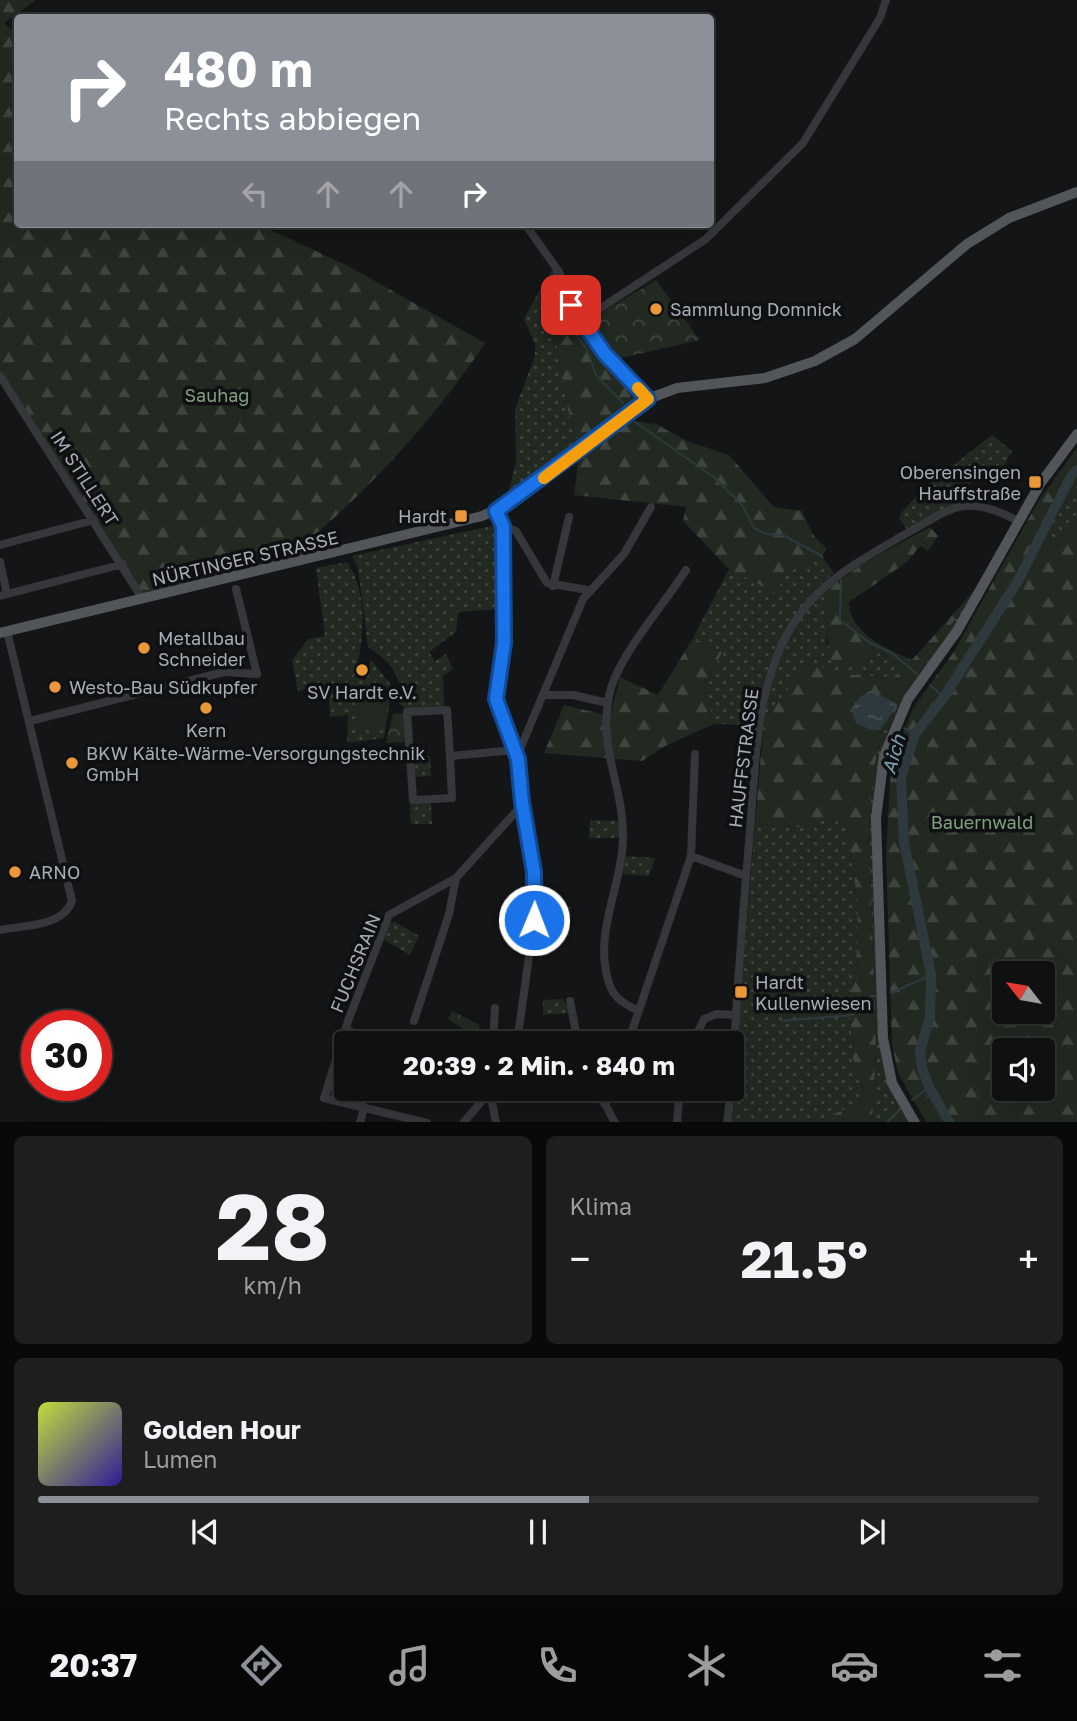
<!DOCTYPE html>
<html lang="de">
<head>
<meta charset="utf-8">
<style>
  :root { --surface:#0f1010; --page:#1d1e1e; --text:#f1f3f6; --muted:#9b9d9f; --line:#2f3030; --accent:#8c9099 }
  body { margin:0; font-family:"Golos Text",sans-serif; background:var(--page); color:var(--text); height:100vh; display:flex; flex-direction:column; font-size:26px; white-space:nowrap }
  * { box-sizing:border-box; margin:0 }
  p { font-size:23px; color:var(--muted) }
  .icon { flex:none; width:38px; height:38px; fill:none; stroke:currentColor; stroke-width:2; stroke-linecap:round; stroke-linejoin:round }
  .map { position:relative; height:1122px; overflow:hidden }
  .side { display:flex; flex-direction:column; gap:14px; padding:14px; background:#080909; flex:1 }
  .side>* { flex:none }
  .guide { position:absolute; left:14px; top:14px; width:700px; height:214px; border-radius:7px; box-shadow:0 7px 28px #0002,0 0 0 2px var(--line); background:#8c9099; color:#fff; overflow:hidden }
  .needle { width:46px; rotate:301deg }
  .controls { position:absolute; left:992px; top:961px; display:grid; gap:14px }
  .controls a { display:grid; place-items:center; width:63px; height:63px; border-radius:7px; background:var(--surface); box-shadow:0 7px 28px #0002,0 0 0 2px var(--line); font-size:35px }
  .speed { position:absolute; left:21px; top:1010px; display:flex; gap:14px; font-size:35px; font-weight:700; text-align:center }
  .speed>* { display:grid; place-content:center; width:91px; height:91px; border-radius:50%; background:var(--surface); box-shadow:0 7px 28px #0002,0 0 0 2px var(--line); line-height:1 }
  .speed .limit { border:10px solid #d22; background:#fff; color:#111 }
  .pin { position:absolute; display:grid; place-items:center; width:60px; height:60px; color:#fff; margin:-30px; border-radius:14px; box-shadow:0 4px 10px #0006 }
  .me { position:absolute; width:77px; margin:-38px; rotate:1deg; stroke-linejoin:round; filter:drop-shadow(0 0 5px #0008) }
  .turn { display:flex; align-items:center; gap:24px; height:147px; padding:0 35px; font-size:32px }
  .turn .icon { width:91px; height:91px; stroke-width:2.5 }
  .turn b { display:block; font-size:49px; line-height:60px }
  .lanes { display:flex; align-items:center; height:66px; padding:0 35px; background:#0003; justify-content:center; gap:35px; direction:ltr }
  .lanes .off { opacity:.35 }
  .big { font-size:52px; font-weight:700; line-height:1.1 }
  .side .card { flex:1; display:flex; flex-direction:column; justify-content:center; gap:10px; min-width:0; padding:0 24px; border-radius:10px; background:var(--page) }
  .side .dial { align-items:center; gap:0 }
  .dial b { font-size:91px; line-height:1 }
  .song { display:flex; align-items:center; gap:21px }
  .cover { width:84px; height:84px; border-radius:10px; background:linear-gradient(135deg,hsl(70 70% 55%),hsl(250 70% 35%)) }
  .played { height:7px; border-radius:4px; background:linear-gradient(90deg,var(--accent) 55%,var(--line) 55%) }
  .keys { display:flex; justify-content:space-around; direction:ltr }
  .heat { display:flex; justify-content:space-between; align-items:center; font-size:38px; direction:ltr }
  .side .tiles { flex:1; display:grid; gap:14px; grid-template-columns:1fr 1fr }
  .card:last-child { grid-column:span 2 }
  .trip { position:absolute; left:334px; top:1031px; width:410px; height:70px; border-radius:7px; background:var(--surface); box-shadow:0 7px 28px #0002,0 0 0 2px var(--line); font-weight:700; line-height:70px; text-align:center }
  .tab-bar { display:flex; height:112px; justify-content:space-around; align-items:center; background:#060606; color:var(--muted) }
  .tab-bar .icon { width:49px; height:49px }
  .tab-bar .selected { color:var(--accent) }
  .tab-bar b { font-size:32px; color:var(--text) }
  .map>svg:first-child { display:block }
</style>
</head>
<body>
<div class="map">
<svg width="1077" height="1123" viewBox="0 0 1077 1123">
  <defs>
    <pattern id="grass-dots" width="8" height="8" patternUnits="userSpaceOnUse" patternTransform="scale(1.75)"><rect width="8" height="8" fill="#212921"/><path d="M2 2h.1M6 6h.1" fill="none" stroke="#3e453f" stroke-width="1.8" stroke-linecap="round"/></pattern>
    <pattern id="forest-firs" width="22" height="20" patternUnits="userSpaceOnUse" patternTransform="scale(1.75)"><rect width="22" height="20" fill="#212921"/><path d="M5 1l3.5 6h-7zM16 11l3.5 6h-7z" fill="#3e453f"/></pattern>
    <pattern id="cemetery-stones" width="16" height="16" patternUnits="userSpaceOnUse" patternTransform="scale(1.75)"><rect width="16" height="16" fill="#212921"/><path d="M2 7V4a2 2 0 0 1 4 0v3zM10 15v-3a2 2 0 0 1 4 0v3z" fill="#3e453f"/></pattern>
    <pattern id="park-crowns" width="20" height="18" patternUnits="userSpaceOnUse" patternTransform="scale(1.75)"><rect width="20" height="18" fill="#212921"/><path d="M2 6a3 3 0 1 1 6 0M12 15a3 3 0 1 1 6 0" fill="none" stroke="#3e453f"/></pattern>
    <pattern id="water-ripples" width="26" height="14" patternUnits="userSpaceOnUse" patternTransform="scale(1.75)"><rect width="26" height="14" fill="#2e393e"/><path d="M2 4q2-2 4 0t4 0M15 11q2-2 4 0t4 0" fill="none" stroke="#495358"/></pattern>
  </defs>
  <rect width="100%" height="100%" fill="#141516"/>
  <!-- grass -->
  <path fill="url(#grass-dots)" d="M545,280L568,410L580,447L507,499L516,462L515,409L535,356V344L524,319Z
    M992,435L1012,451L1000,473L985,465L963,493L966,499L907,530L899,518L901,513L924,488Z
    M1077,484V524L1050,542L1043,537Z
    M496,525L499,551V609L458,612L456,632L429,652L435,661L446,654L453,669L443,676L444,707L405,709L399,703C405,677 389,661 368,647L358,568L352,556Z
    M822,556L834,573C787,614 762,664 756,725L714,724L705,687L722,652L693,638L729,569L775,592L787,572Z
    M347,562C369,593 364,642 354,677L365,680L371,660L392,686L384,738L347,743L348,715L330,717L328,685L298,691L292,660L308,639L325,636L316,568Z
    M829,588C826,607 829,624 826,644L864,657L870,648L895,662L900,671L894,678L845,674L807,664L764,720C772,670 789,621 829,588Z
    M973,592C954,635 921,669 898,710C883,737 878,768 874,798L880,1036L911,1122L872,1123L876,1051L869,827L872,777L882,731Z
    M430,756L431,776L413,777L412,757Z
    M431,802L432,824H411L410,803Z
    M815,817L830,818L847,826L858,906L856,976L849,994L853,1058L864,1092L860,1103L815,1122L730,1123L755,824L805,828Z
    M590,820L619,821L620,838H589Z
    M625,856L655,858L649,876L623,874Z
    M538,905L571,907L569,936L536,932Z
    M395,922L419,936L410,955L383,939L389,924Z
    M563,999L570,1013L543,1015V1000Z"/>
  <!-- forest -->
  <path fill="url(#forest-firs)" fill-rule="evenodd" d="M0,0H36L4,23L17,34L18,224L262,226L348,266L485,343C437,415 381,477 316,534L320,550L276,567L142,598L0,376Z
    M553,268L580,322L643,397L623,411L633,421L656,424L687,441L729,455L774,507L802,511L814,536L827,549L822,556L788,572L775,593L729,569L683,521L686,507L574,495L580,447L568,410L545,281Z
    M1077,448V484L1043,537L1050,542L1077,524V1122H926L898,1073L892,1045L886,855L891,765L913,708L953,653L1039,500ZM1043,973V1012H1004V973ZM1043,1050V1088H1004V1050Z
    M930,527L938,536L928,551L920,546L907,562L849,602C848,632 888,650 912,660L973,592L882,731L872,777L869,827L876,1051L872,1122H815L860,1103L864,1092L853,1058L849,994L856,976L858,906L847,826L830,818H815L805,828L755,824L764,720L807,664L845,674L893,678L900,671L895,662L871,648L860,667L833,665C826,642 825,612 829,588L864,563Z
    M693,638L722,652L705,687L714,724L665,746L642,761L544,753L564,705L610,716L620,677L658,695Z"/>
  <!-- cemetery -->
  <path fill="url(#cemetery-stones)" d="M347,1033L364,1043H346V1088L364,1089L359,1104L328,1097Z"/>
  <!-- park -->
  <path fill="url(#park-crowns)" d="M656,280L700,340L612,360L586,322Z
    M404,713L406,742L386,743L393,714Z
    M452,1011L480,1025L476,1037L448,1019Z"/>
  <!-- pitch -->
  <path fill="#212921" d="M363,681L389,686L380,732L354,727Z"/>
  <!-- water -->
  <path fill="url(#water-ripples)" d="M869,691L892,701L895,708L883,726L874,731L856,723L852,711L858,699Z"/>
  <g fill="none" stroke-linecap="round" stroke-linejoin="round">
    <!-- stream -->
    <path stroke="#2e393e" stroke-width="2" d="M554,272L569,325L586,348L596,375L623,403
      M635,422L715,478L742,505L754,528L766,534L783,535L822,556
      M841,580L840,620L870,643L892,653L917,674
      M930,685L944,697
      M904,728L915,734
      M891,993L931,975
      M781,1021L852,1015L871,996H877
      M912,1100L929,1087
      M886,1123L900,1110"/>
    <!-- river -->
    <path stroke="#2e393e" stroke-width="10" d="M950,1123L929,1087L922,1068L920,1051L930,1017L931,975L904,842L901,777L915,734L944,697L1019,579L1072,474L1077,470"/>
    <!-- minor -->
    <path stroke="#36373b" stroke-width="8" d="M525,224L559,272L581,321L605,354L648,399
      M581,321L706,239L803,143L880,18L886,0
      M0,376L142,598
      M496,511L503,526L504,643L496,699L518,759L535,887L534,920L517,1043
      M503,526L516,531L547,583L588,590
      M0,545L94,520
      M0,562L7,594
      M553,586L569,517
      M0,596L123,564
      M543,695H573L608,703
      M30,721L224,672L257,674L236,589
      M450,756L447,710L407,712L413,800L452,798L450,756L516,750L521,747L583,599L624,554L651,507
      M691,856L746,876
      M0,930C24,925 63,927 72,901L7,631
      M570,1001L578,1043
      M639,1011C626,1005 613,998 609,983C593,934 621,889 623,841C625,786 595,746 611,688C622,652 665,603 686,570
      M414,1021L449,914L456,878
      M346,1029L370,1043
      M493,1041L495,1008
      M493,1043L518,1040
      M628,1043L691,856L695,754
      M693,1043L704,1019L717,1014L736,1015
      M732,1086C736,1005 742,924 749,842C756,769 753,685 795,621C821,581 862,559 902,536C952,508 964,492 1018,521
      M590,1088L605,1104L615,1123
      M490,1092L496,1123
      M605,1104L613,1088
      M360,1123L364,1107
      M427,1123L324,1098L348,1021L389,915L456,878L522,805
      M463,1123L493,1088
      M677,1123L680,1088
      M727,1123L731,1088"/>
    <!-- major -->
    <path stroke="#52555a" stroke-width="10" d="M0,633L482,516L504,506L648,399L677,388L765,378L815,361L855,339L967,244L1009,218L1077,192
      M915,1123L892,1083L883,1038L876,818L884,756L908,699L957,631L1040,484L1077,434"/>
  </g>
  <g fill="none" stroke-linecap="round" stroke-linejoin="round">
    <!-- route casing -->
    <g stroke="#114b97" stroke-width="18">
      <path id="route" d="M534,920V872L522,802L518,759L496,699L504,643L503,526L496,511L648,399L605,354L571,305"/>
    </g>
    <!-- route -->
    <use href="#route" stroke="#1a73e8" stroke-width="12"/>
    <!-- slow -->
    <path stroke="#f59e0b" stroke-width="12" d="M544,478L648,399L638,388"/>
  </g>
  <!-- markers -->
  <g fill="#e99739" stroke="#0f1011" stroke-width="2.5">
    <circle cx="656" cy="309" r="7"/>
    <rect x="1028" y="475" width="14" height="14" rx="3.5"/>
    <rect x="454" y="509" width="14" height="14" rx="3.5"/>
    <circle cx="144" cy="648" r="7"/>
    <circle cx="362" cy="670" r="7"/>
    <circle cx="55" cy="687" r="7"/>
    <circle cx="206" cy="708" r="7"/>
    <circle cx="72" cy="763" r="7"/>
    <circle cx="15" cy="872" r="7"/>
    <rect x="734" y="985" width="14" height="14" rx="3.5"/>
  </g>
  <g text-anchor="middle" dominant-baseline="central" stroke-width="7" stroke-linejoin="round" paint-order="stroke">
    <!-- poi labels -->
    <g font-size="18" fill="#a7adb6" stroke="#0f1011" text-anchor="start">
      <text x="670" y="309">Sammlung Domnick</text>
      <text x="1021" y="472" text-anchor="end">Oberensingen<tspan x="1021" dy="21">Hauffstraße</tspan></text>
      <text x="447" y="516" text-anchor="end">Hardt</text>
      <text x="158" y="638">Metallbau<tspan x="158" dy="21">Schneider</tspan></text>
      <text x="69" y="687">Westo-Bau Südkupfer</text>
      <text x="362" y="692" text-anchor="middle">SV Hardt e.V.</text>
      <text x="206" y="730" text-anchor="middle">Kern</text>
      <text x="86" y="753">BKW Kälte-Wärme-Versorgungstechnik<tspan x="86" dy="21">GmbH</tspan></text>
      <text x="29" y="872">ARNO</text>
      <text x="755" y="982">Hardt<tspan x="755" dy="21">Kullenwiesen</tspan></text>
    </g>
    <!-- park labels -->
    <g font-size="18" fill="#81a07f" stroke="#0f1011">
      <text x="217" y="395">Sauhag</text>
      <text x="982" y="822">Bauernwald</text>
    </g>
    <!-- street labels -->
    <g font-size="18" fill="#a7adb6" stroke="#0f1011">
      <text transform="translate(85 478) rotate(57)">IM STILLERT</text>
      <text transform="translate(245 558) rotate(-13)">NÜRTINGER STRASSE</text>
      <text transform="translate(743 758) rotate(-83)">HAUFFSTRASSE</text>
      <text transform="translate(355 963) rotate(-68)">FUCHSRAIN</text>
    </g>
    <!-- water labels -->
    <g font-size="19" font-style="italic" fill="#7f9faf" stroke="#0f1011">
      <text transform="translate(893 754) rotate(-74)">Aich</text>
    </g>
  </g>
</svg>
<div class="controls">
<a><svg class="needle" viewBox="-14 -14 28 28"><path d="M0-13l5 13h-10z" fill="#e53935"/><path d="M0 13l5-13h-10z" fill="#9b9d9f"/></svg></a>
<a><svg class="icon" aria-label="sound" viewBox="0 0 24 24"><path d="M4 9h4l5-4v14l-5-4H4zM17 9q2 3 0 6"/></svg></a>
</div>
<div class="speed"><div class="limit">30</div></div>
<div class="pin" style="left:571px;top:305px;background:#d93025"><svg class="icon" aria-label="arrive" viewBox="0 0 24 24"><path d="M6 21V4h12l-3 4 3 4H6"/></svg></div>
<svg class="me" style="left:534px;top:920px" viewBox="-20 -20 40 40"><circle r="17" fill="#1a73e8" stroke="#fff" stroke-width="3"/><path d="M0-11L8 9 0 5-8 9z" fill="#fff"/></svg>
<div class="trip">20:39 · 2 Min. · 840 m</div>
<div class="guide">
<div class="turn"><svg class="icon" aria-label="right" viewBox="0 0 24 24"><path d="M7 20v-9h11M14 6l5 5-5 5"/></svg><div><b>480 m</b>Rechts abbiegen</div></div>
<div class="lanes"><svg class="icon off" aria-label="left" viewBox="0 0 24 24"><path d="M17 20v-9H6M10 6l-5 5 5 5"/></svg><svg class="icon off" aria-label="ahead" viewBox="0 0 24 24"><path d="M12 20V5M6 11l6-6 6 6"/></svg><svg class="icon off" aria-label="ahead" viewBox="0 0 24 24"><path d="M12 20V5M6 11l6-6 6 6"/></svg><svg class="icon" aria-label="right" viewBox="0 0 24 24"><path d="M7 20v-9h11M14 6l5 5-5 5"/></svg></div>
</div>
</div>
<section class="side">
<div class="tiles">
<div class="card dial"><b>28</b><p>km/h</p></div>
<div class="card"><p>Klima</p>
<div class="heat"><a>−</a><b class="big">21.5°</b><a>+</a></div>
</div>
<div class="card">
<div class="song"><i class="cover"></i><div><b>Golden Hour</b><p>Lumen</p></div></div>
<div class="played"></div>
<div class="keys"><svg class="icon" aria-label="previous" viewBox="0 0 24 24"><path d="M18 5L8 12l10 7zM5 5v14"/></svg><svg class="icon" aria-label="pause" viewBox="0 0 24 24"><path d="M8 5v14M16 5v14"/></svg><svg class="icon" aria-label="next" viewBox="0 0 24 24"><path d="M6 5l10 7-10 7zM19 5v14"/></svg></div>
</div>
</div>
</section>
<nav class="tab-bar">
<b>20:37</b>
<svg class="icon selected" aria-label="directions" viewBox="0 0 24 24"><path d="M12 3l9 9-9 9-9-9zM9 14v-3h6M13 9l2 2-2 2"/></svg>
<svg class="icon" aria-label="music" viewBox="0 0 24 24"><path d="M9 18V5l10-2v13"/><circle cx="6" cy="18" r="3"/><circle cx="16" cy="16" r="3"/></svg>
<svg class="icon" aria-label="phone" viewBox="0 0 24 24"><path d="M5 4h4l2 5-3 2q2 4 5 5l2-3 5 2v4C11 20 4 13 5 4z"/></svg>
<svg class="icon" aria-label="climate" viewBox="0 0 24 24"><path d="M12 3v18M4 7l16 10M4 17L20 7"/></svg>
<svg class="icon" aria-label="car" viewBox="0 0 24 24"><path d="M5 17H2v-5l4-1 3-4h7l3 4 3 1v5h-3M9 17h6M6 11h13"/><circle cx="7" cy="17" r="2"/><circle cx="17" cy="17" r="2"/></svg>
<svg class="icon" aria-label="filters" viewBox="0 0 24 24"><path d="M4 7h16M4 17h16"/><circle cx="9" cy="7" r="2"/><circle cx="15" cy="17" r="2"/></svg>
</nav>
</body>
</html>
